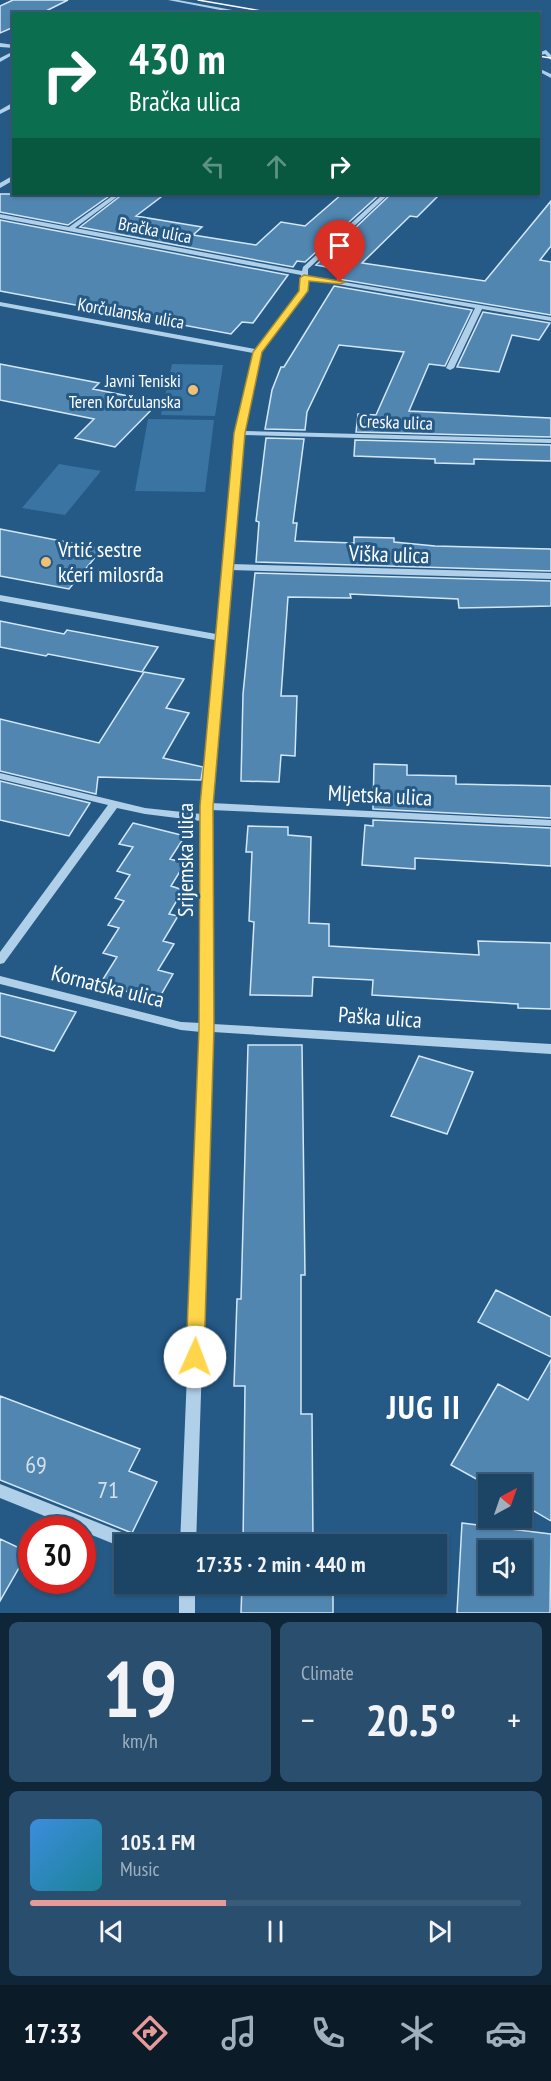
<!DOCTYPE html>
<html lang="en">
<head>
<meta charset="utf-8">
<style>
  :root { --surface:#1c4465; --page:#294e6e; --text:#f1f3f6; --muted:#a0b0bf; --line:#3a5c79; --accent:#e69b98 }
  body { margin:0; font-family:"PT Sans Narrow",sans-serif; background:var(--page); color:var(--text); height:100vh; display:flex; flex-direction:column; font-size:22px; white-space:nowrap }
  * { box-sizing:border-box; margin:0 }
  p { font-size:20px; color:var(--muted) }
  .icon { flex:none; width:33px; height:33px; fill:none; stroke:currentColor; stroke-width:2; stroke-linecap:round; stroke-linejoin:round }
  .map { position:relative; height:1613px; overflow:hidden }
  .panel { display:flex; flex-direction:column; gap:9px; padding:9px; background:#0f2538; flex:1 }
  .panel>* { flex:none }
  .top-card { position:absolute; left:12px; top:12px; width:528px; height:183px; border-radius:0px; box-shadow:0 2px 4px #0004,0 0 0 2px var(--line); background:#0b6e4f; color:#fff; overflow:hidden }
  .needle { width:39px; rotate:40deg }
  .fabs { position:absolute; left:478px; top:1474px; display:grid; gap:12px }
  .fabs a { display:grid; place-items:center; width:54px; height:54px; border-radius:0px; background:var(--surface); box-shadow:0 2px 4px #0004,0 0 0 2px var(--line); font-size:30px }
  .speed { position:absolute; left:18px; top:1516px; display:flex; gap:12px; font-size:30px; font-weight:700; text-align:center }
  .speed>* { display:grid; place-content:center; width:78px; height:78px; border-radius:50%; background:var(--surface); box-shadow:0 2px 4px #0004,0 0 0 2px var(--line); line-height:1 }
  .speed .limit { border:9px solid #d22; background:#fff; color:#111 }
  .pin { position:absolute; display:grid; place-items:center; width:51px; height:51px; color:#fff; margin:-62px -26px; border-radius:50% 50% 50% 0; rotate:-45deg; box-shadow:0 0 6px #0007 }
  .pin .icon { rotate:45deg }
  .me { position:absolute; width:66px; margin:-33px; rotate:2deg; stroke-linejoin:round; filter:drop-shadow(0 0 4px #0008) }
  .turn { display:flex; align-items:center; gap:21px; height:126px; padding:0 18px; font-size:27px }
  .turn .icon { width:78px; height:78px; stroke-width:2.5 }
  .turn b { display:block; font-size:42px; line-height:51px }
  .lanes { display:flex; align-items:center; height:57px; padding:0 18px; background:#0003; justify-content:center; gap:30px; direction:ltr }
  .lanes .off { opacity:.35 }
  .big { font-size:45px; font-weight:600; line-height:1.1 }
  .panel .card { flex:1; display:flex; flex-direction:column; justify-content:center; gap:9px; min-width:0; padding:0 21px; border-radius:9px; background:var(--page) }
  .panel .dial { align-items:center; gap:0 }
  .dial b { font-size:78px; line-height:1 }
  .song { display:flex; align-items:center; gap:18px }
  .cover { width:72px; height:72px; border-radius:9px; background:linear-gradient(135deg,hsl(210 70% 55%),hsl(190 70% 35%)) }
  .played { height:6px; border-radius:3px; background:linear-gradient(90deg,var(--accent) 40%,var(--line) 40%) }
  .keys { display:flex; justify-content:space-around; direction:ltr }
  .heat { display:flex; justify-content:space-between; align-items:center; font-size:33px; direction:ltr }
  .panel .tiles { flex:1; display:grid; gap:9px; grid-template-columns:1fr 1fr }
  .card:last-child { grid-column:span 2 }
  .trip { position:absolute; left:114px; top:1534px; width:333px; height:60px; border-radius:0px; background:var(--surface); box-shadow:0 2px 4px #0004,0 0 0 2px var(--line); font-weight:600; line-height:60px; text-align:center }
  .dock { display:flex; height:96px; justify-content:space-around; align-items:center; background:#0b1b28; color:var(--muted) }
  .dock .icon { width:42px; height:42px }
  .dock .selected { color:var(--accent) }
  .dock b { font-size:27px; color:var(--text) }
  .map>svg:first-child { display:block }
</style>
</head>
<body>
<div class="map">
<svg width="551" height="1613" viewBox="0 0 551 1613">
  <rect width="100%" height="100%" fill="#255a87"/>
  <!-- green -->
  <path fill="#3974a3" d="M172,364L223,365L215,416L161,415Z
    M148,419L214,420L205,492L135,491Z
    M59,464L101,471L65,515L22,508Z"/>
  <!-- building -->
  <path fill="#5186b0" stroke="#d4e7f7" stroke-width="1.5" fill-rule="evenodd" d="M13,0H68L40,14H14V27L0,33V6Z
    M0,194H112L68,225L0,212Z
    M123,194H165L136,216L202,227L193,235L256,245L281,222L305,226L342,194H380L305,262L297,261L293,267L80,227Z
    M391,194H440L417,217L410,216L362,263L485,281L551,201V246L540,260L551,262V315L338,279L343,270L316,265Z
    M0,220L288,275L253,323L242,322L231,334L0,291Z
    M334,286L472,310L445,366L429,364L409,411L551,418V437L356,432L358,414L376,415L404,352L339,345L307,412L305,430L265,429L272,390L281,367H284Z
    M483,312L550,323L539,340L512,335L499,372L457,367Z
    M0,364L99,383L93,389L159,402L115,447L75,438L94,419L0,400Z
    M266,438L304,439L293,523H297L295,541L354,543V537L394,538V542L435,546L551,549V571L256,562L259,522L256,521Z
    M355,440L551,445V461L474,459V464L435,463V459L354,456Z
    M0,529L102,549L69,589L0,576Z
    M255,573L551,581V606L459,608L458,599L350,594L351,598L288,597L281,696H297L295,756L281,755L279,782L241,781L243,694Z
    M0,621L64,634L67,630L158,647L142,672L48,654L46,656L0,647Z
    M144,672L184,679L166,708L189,713L163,758L203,767L201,780L98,777L96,794L0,771V719L99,743Z
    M374,764L407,765V775L456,776V784L551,786V818L373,809Z
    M0,781L90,803L69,836L0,820Z
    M373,820L551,828V866L415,858V869L362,865L365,825L373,826Z
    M133,823L185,836L170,859L185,863L171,886L183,890L169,914L178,916L163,941L174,944L158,970L173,974L158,1000L100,984L117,957L103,953L119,928L108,925L124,901L115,898L130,875L117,871L133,847L119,844Z
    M248,826L288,827V835L311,837L309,923L329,924V946L479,955L478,941L551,943V1009L518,1008V1004L372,995L373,980L313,977L312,996L250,995L254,922L249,921L252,852H246Z
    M0,993L76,1012L54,1051L0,1036Z
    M248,1045H302L305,1275H301V1414H312L313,1544L332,1545H243L245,1386H234L237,1299H241Z
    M419,1056L473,1072L447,1134L391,1116Z
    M496,1290L551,1317V1357L478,1322Z
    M551,1360V1521L522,1504V1485L489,1486L451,1465L498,1384L528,1400Z
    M0,1396L140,1449L129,1471L157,1482L132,1533L0,1480Z
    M462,1523L551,1534L550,1613H457ZM489,1551H522V1584H489Z
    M0,1539L28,1552L0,1601Z
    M242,1584H333V1613H241Z"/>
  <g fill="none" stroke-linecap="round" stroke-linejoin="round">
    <!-- minor -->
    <path fill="#b0d0e9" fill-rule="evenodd" d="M168,0H178L254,14H241Z
      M0,43L14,45V48L0,47Z
      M546,50L551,55V60L545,54L538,56V53Z
      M14,51V54L0,62V58Z
      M538,68L551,74V78L538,71Z
      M14,102V107L0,114V110Z
      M14,175V180L0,188V183Z
      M115,194H121L75,228L302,271L303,267L383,194H389L308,269V276L551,317V321L482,309L454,368L450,370L446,368L475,308L308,279L307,291L261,352L244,431L551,439V443L244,435L231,564L551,573V579L230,570L211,803L551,820V826L211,810V815L213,818L211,821L213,1024L551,1044V1054L213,1032L196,1545H180L201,1032L181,1030L0,984V976L181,1022L201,1023V821L145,814L117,808L4,963L0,964V952L108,805L0,779V773L145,808L201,814L215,640L0,601V595L216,634L236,433L253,353L0,306V302L255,349L301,291V275L0,218V214L69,227Z
      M0,1484L142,1540L144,1545H124V1548L0,1498Z
      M179,1584H195V1613H179Z"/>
    <!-- tram -->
    <path stroke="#fff" stroke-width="1.5" d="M198,0L279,14
      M538,56L551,58"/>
  </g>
  <!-- route -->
  <path fill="#ffd54a" stroke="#a68a30" stroke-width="1.5" d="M304,275L345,282L340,284L309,281L308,291L262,352L245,433L213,806L214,1028L204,1357L202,1363L195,1365L188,1363L186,1357L199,1028L200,806L234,433L253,352L299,291L300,278Z"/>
  <!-- markers -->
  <g fill="#f2c074" stroke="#255a87" stroke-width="2">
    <circle cx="193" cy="390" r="6"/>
    <circle cx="46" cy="562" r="6"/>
  </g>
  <g text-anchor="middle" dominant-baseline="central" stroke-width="6" stroke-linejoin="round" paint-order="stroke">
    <!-- far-street labels -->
    <g font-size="18" fill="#fff" stroke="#255a87">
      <text transform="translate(155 230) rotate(11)">Bračka ulica</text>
      <text transform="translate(131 313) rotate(10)">Korčulanska ulica</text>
      <text transform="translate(396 422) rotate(2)">Creska ulica</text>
    </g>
    <!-- far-poi labels -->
    <g font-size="18" fill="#fff" stroke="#255a87" text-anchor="end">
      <text x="181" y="380">Javni Teniski<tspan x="181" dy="21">Teren Korčulanska</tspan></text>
    </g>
    <!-- poi labels -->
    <g font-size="22" fill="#fff" stroke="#255a87" text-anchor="start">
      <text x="58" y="549">Vrtić sestre<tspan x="58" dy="25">kćeri milosrđa</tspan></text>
    </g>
    <!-- street labels -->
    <g font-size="22" fill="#fff" stroke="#255a87">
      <text transform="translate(389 554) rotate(2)">Viška ulica</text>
      <text transform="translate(380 795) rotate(3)">Mljetska ulica</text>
      <text transform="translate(185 860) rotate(-90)">Srijemska ulica</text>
      <text transform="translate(108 986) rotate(14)">Kornatska ulica</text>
      <text transform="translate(380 1017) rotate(4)">Paška ulica</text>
    </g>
    <!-- near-number labels -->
    <g font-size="24" fill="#d4e1eb">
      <text x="36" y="1464">69</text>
      <text x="108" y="1489">71</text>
    </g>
    <!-- near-district labels -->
    <g font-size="33" font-weight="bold" letter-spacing="1.5" fill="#fff" stroke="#255a87">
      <text x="424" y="1406">JUG II</text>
    </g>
  </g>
</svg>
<div class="fabs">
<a><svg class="needle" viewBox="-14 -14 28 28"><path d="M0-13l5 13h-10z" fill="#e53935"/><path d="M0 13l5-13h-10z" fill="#a0b0bf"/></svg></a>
<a><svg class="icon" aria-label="sound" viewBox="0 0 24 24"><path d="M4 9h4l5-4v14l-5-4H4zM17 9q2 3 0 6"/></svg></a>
</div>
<div class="speed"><div class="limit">30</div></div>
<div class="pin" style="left:340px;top:282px;background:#d93025"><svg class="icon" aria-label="arrive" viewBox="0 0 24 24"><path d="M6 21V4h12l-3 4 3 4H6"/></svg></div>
<svg class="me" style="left:195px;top:1357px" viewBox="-20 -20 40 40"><circle r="19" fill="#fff"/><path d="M0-13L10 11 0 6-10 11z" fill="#ffd54a"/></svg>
<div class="trip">17:35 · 2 min · 440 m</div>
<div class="top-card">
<div class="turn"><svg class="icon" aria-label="right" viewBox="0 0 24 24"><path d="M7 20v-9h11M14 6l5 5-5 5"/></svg><div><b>430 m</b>Bračka ulica</div></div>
<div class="lanes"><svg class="icon off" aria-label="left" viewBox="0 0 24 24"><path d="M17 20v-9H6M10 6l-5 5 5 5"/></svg><svg class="icon off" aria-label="ahead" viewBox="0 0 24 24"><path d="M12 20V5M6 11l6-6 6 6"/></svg><svg class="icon" aria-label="right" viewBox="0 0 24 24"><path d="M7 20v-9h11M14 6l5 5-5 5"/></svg></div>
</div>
</div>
<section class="panel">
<div class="tiles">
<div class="card dial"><b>19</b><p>km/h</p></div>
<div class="card"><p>Climate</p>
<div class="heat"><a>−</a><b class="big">20.5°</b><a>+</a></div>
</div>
<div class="card">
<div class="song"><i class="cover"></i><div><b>105.1 FM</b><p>Music</p></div></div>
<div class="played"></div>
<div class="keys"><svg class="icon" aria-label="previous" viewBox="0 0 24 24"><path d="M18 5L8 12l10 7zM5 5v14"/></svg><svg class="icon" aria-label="pause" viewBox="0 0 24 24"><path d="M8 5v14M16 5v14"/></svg><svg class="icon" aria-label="next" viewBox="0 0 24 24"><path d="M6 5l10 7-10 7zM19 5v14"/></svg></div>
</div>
</div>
</section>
<nav class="dock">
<b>17:33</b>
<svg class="icon selected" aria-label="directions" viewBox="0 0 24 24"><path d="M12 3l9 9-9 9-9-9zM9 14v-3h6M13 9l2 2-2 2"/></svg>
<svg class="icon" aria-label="music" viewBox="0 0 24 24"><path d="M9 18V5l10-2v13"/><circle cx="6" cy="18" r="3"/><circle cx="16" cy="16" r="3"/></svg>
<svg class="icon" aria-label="phone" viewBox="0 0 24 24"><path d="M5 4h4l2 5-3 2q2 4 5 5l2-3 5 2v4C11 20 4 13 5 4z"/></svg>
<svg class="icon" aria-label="climate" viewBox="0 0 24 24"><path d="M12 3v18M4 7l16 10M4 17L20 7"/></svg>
<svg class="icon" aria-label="car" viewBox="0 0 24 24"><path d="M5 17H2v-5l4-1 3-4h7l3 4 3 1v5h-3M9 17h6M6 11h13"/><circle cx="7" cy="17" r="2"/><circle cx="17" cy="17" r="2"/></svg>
</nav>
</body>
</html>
